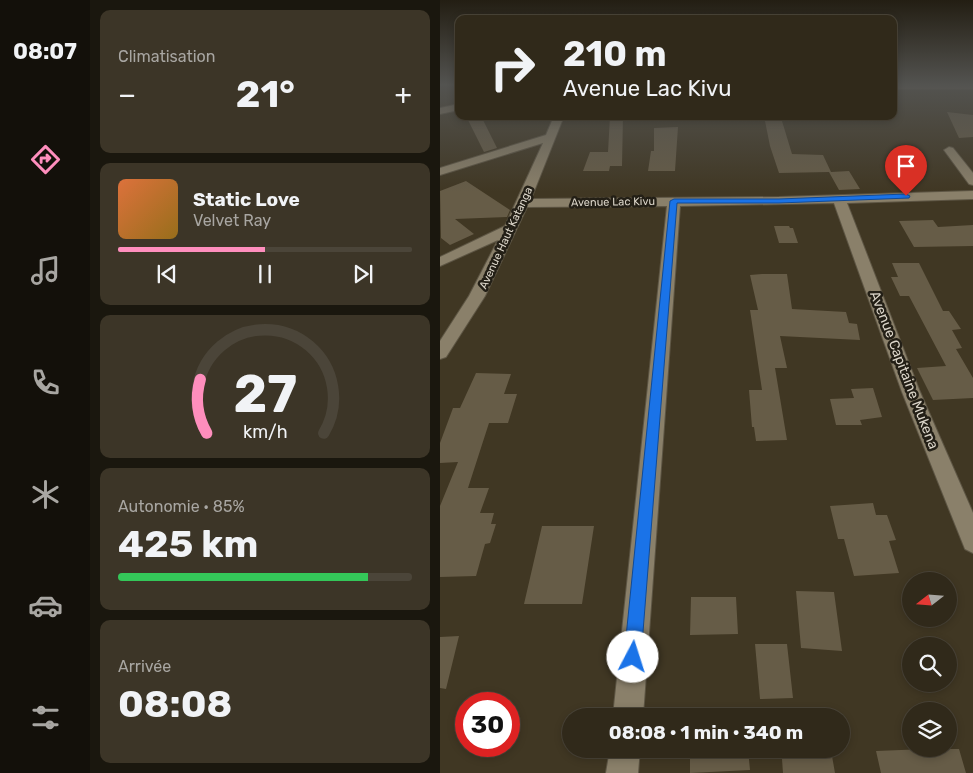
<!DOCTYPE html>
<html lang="fr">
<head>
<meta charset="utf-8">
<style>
  :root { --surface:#30291a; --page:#3c3527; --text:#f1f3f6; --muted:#a8a6a2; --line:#4b4539; --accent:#fe8ebd }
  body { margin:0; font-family:Rubik,sans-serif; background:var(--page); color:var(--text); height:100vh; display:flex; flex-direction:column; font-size:19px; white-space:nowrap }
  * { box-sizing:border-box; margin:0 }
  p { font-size:16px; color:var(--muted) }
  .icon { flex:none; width:28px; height:28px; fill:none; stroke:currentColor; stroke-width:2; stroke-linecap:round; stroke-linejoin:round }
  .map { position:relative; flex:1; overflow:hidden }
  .side { display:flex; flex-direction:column; gap:10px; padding:10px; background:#1a170e; width:350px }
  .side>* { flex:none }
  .top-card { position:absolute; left:15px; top:15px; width:442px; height:105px; border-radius:10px; box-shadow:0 2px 8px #0003,0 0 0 1px var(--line); background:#30291a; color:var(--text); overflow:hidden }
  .needle { width:32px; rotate:253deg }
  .tools { position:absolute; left:462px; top:572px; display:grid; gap:10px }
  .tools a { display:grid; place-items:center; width:55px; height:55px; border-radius:50%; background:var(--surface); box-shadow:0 2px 8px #0003,0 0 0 1px var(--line); font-size:25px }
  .speed { position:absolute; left:15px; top:692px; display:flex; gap:10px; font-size:25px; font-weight:700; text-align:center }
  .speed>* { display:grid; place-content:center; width:65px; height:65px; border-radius:50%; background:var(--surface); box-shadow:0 2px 8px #0003,0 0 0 1px var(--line); line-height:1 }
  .speed .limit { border:8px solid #d22; background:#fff; color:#111 }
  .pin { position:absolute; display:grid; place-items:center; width:42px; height:42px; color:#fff; margin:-51px -21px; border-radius:50% 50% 50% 0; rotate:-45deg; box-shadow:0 0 5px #0007 }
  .pin .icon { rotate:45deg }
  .me { position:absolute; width:55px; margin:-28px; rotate:5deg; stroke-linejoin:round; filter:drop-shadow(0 0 4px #0008) }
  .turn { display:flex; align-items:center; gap:18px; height:105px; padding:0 25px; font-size:22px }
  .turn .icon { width:65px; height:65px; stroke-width:2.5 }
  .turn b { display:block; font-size:35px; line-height:42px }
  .big { font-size:38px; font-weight:700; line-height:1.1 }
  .side .widget { flex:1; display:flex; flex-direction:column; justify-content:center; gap:8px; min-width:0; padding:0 18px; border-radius:10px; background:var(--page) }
  .side .dial { align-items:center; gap:0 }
  .dial svg { height:130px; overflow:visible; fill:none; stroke:var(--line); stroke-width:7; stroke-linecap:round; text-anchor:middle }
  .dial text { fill:var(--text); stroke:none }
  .song { display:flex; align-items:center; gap:15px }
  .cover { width:60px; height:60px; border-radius:8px; background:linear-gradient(135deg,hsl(20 70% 55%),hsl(40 70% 35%)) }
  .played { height:5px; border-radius:2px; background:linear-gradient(90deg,var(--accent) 50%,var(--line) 50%) }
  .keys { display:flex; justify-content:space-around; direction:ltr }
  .heat { display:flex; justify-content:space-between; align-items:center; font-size:28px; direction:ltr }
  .charge { height:8px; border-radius:4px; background:linear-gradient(90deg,#34c759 85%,var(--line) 0) }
  .trip { position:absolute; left:122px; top:708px; width:288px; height:50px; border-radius:25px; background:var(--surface); box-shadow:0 2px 8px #0003,0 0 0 1px var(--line); font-weight:700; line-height:50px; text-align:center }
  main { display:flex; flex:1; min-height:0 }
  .tab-bar { display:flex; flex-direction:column; width:90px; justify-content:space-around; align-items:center; background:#13100a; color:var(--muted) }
  .tab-bar .icon { width:35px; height:35px }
  .tab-bar .on { color:var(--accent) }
  .tab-bar b { font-size:22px; color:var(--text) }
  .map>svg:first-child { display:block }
</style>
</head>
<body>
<main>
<nav class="tab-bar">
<b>08:07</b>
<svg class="icon on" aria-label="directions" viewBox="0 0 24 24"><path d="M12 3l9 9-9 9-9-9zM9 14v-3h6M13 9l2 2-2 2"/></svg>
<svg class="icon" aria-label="music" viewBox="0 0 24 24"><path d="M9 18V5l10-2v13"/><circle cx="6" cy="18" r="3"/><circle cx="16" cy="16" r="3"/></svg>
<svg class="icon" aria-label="phone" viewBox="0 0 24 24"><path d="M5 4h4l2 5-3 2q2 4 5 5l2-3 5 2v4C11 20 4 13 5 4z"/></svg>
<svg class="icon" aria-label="climate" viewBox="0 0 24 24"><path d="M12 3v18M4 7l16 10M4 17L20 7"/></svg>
<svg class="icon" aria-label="car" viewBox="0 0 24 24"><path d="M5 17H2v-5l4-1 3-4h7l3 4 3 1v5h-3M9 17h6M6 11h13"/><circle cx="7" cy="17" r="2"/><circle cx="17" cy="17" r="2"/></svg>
<svg class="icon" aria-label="filters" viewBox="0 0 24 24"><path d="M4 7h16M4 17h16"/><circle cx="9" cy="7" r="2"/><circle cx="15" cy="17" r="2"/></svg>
</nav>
<section class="side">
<div class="widget"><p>Climatisation</p>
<div class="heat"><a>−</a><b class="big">21°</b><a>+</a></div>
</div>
<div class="widget">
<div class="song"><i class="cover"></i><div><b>Static Love</b><p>Velvet Ray</p></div></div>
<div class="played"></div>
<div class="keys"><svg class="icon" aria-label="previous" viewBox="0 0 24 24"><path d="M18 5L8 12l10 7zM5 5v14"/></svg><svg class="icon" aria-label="pause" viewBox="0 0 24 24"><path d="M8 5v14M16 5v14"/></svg><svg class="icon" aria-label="next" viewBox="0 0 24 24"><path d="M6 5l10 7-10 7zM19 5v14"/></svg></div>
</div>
<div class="widget dial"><svg viewBox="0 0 100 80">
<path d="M14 69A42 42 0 1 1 86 69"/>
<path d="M14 69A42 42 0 0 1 10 36" stroke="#fe8ebd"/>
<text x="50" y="56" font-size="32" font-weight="700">27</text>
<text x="50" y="72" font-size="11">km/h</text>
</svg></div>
<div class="widget"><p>Autonomie · 85%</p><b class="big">425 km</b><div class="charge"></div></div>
<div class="widget"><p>Arrivée</p><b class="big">08:08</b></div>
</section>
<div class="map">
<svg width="533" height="773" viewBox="0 0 533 773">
  <rect width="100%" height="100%" fill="#403723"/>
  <!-- building -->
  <path fill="#665c47" d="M507,112L533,115V137L519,138Z
    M26,116H41L57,148L44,152Z
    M170,116H183L182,166H170L169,171H143L150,152H168Z
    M325,121H342L352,154L383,155L391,172L409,171L420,189L399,190L389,172L339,173L330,146Z
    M238,127L235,171H208L211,151H214V128Z
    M26,181L70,210L67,217L15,219L34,234L10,245L1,238L0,191Z
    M493,220L498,227L533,225V246L474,247L459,221Z
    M334,226H349L350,228H353L358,243H339Z
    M452,263H479L503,311H509L521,329L512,330L522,348L516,349L533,378V398L493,400L477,368L506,366L469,296H460L451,277H458Z
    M322,274H347L352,309L406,312L409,323L417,324L420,340L340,336L347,368H335L347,440L316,441L314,427H312L309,390H322L310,310H318L310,275Z
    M36,373L71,374L64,394H77L68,423H49L28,488H49L40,513H54L51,524H56L50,543L45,544L36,576L0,577V506L18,462L0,463V443L13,408H20Z
    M433,388L442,417L420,420L422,425H396L390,399L414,398L411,389Z
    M433,503L436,515H447L456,540L449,541L459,573L414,576L404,539H398L390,506Z
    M102,526H154L142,604H84Z
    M356,591L394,592L402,651L361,648Z
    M251,597H296L298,634L250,635Z
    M19,636L6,689L0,688V637Z
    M315,644H347L353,698L320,699Z
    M250,749H308L310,770L250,773Z
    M486,749H519L526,773H441L436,751Z
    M392,756L395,773H343L342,759Z"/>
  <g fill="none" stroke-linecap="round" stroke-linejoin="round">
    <!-- street casing -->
    <g stroke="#5d5544" stroke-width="2">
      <path id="street" d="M454,84H533V89H454Z
        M19,104V110L0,114V108Z
        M114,116H124L91,199L339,197L533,191V199L407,203L480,392L533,513V553L525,549L462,392L394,203L240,206L203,716H173L227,206L87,207L45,296L6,357L0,359V341L29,296L58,240L0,266V257L65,226L103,143L0,175V168L106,135Z
        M509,147L513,148L533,173V185L529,184L504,150Z
        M170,749H200L198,773H166Z"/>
    </g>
    <!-- street -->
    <use href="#street" fill="#8a806a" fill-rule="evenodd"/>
  </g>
  <!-- sky -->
  <linearGradient id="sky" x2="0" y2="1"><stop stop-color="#231e13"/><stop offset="0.44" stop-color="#535350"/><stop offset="1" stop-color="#535350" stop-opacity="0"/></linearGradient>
  <rect width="533" height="192" fill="url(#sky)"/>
  <!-- route -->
  <path fill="#1a73e8" stroke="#114b97" d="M466,194L470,196L469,198L339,203H237L201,657L199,663L193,665L187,663L184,657L230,201L234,199H339Z"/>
  <g text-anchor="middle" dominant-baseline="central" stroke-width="5" stroke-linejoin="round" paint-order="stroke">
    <!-- far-street labels -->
    <g font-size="11" fill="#dbd5c9" stroke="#231f16">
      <text transform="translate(173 202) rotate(-1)">Avenue Lac Kivu</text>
      <text transform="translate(66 238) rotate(-65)">Avenue Haut Katanga</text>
    </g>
    <!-- street labels -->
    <g font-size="14" fill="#dbd5c9" stroke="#231f16">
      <text transform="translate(464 370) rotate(69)">Avenue Capitaine Mukena</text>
    </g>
  </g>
</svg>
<div class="tools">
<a><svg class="needle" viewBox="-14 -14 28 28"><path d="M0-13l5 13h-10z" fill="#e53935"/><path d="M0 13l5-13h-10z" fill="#a8a6a2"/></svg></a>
<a><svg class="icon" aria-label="search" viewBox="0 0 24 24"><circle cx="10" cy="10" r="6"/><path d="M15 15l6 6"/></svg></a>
<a><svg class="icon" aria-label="layers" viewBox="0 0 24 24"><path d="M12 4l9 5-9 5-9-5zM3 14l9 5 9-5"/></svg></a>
</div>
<div class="speed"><div class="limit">30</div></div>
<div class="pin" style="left:466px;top:196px;background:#d93025"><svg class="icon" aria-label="arrive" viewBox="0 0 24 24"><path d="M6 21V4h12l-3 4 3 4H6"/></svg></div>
<svg class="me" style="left:193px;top:657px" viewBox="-20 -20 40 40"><circle r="19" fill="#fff"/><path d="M0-13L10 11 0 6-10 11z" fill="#1a73e8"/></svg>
<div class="trip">08:08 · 1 min · 340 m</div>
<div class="top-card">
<div class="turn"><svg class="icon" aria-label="right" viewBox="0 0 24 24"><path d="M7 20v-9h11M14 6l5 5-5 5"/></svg><div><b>210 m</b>Avenue Lac Kivu</div></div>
</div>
</div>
</main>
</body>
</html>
